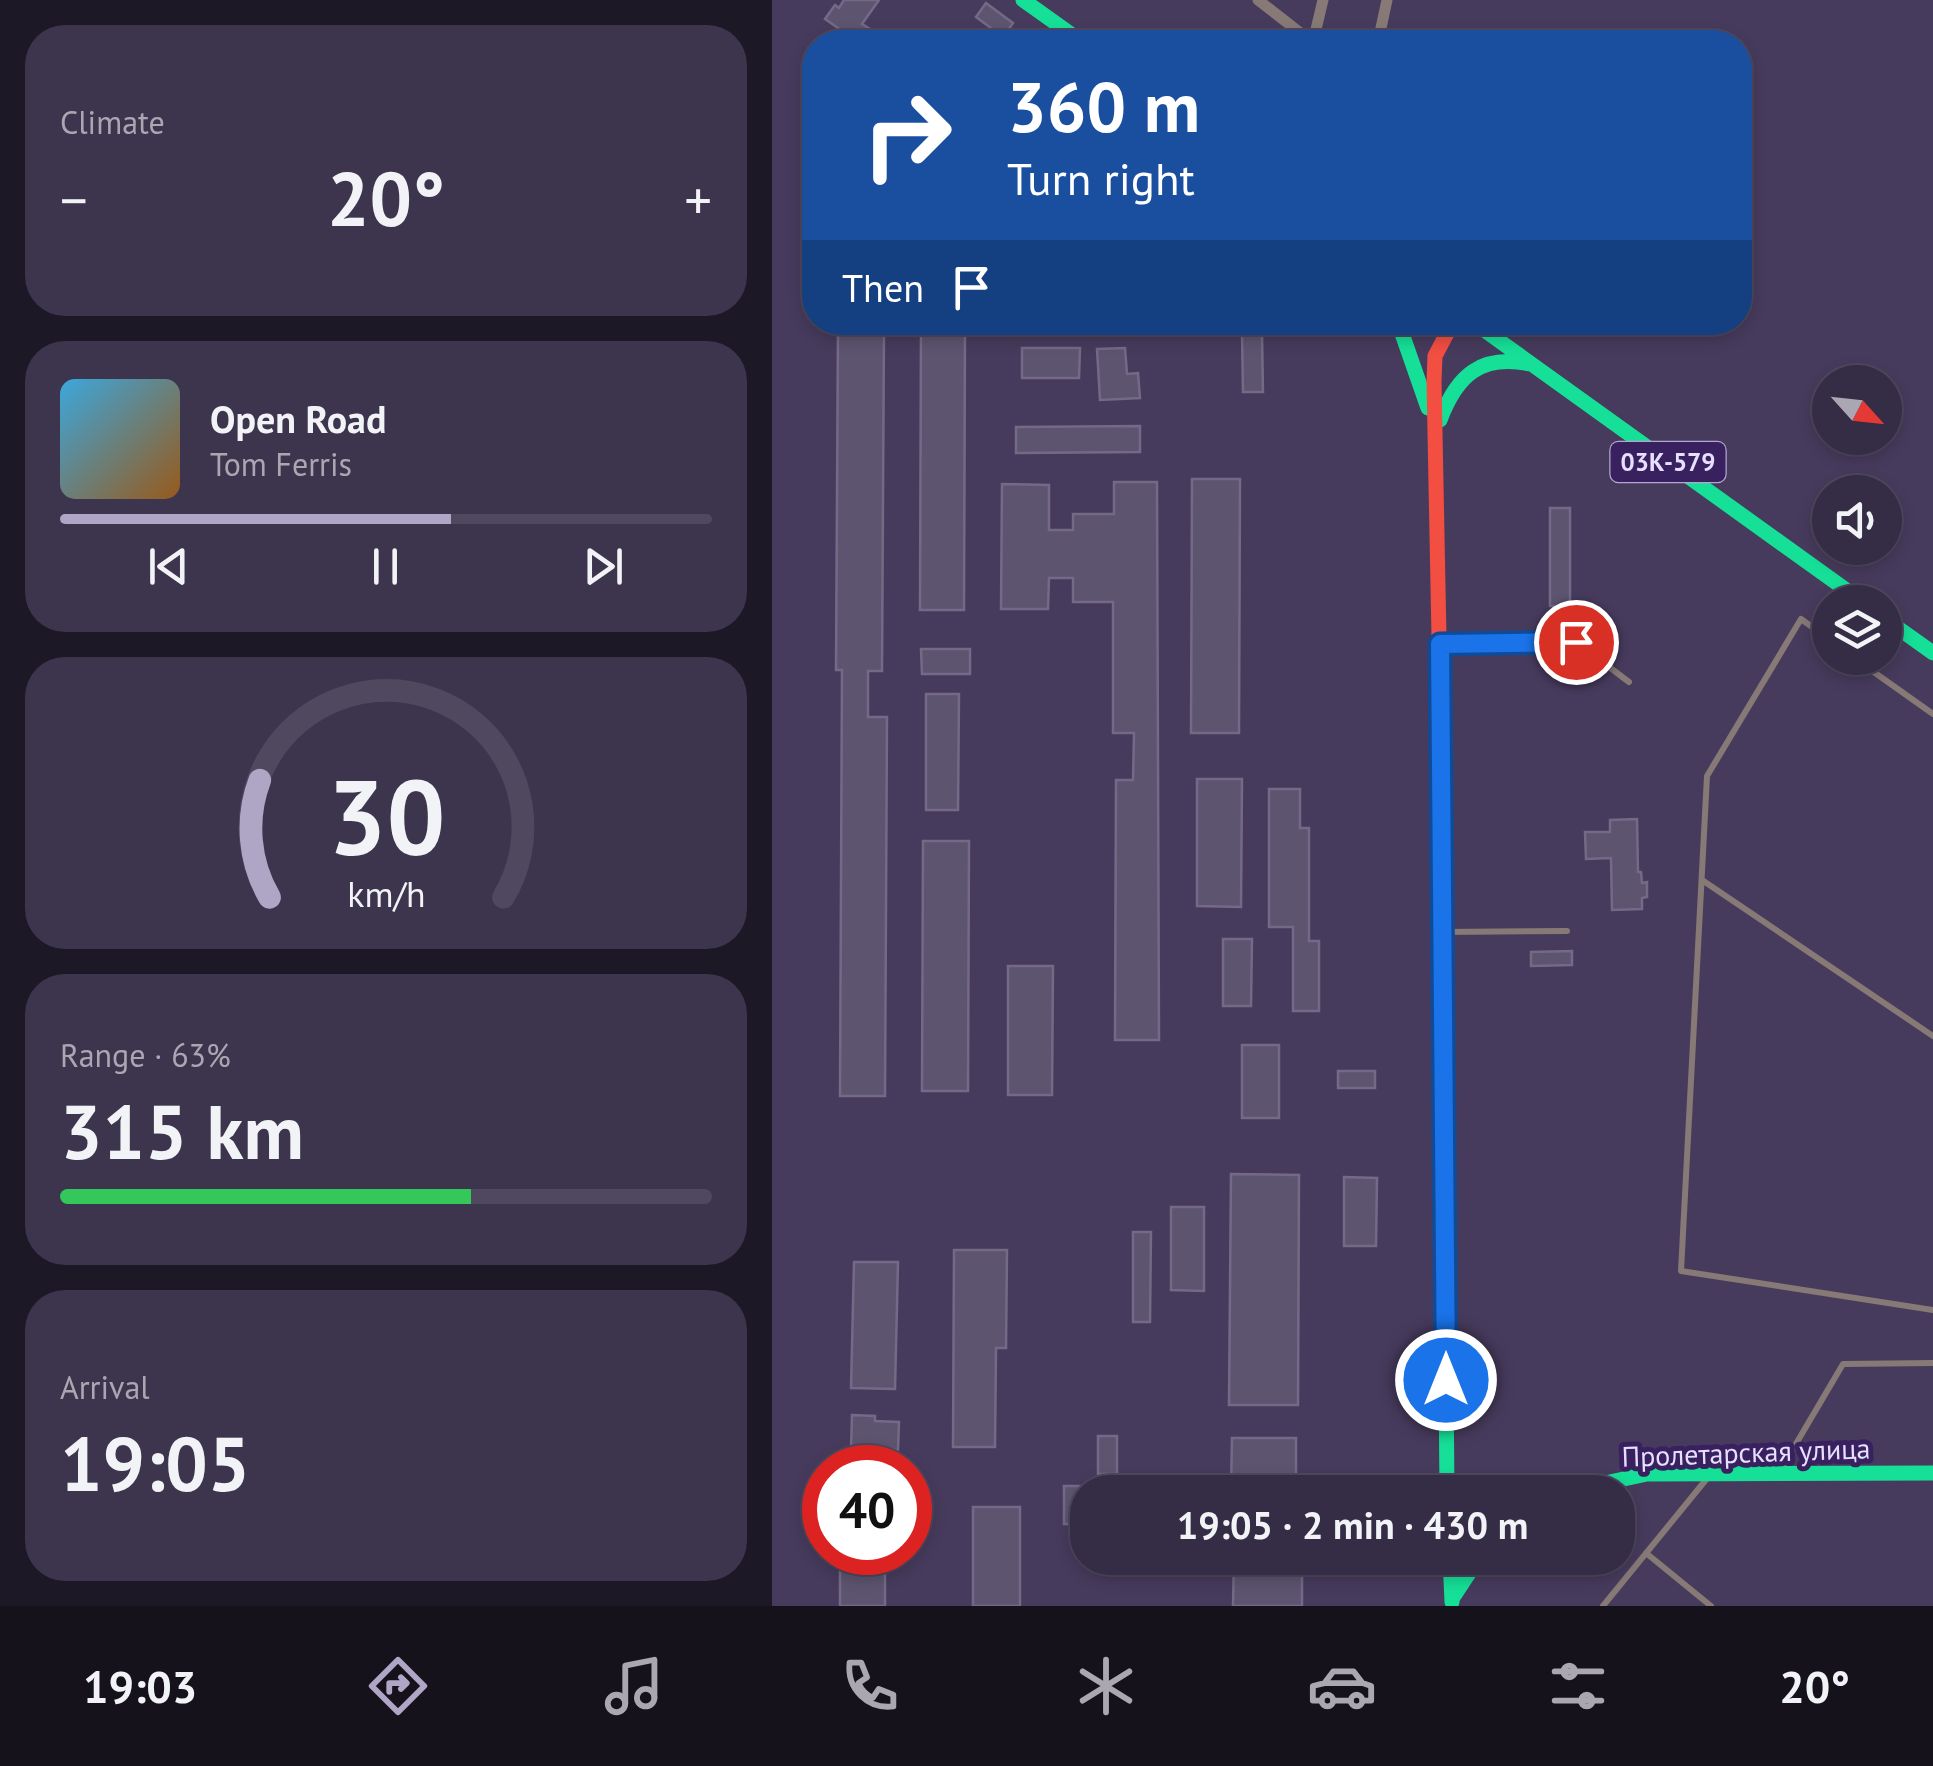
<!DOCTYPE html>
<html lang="en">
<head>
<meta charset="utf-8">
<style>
  :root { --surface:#352c46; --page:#3d344d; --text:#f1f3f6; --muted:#aaa7b3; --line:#4f485f; --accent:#afa6c6 }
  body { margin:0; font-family:"PT Sans",sans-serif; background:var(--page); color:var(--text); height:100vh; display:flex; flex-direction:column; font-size:38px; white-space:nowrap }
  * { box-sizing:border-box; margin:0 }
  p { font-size:32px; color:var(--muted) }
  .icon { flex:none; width:55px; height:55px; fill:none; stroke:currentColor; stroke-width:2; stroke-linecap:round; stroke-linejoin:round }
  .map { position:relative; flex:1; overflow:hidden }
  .drawer { display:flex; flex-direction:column; gap:25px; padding:25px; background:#1d1826; width:772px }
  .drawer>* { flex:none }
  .guide { position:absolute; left:30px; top:30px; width:950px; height:305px; border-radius:40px; box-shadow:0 5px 15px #0003,0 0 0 2px var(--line); background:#1a4fa0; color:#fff; overflow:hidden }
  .needle { width:65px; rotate:117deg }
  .tools { position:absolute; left:1040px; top:365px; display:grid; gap:20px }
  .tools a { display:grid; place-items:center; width:90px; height:90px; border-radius:50%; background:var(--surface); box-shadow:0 5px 15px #0003,0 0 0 2px var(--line); font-size:50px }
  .speed { position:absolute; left:30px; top:1445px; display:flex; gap:20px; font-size:50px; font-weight:700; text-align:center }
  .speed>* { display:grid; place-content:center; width:130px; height:130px; border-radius:50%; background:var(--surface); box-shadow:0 5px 15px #0003,0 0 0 2px var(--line); line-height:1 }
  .speed .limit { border:15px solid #d22; background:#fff; color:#111 }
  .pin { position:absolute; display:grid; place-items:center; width:85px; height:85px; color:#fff; margin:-42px; border:5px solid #fff; border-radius:50%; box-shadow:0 2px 10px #0007 }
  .me { position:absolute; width:110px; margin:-55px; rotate:0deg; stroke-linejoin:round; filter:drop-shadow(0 0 8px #0008) }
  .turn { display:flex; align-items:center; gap:35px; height:210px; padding:0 40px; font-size:45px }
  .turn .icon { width:130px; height:130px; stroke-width:2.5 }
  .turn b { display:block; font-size:70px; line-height:85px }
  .then { display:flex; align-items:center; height:95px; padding:0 40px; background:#0003; gap:20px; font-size:38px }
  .big { font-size:75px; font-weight:800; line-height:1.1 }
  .drawer .card { flex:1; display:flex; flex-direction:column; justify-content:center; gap:15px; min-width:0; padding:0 35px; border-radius:40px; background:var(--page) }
  .drawer .dial { align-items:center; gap:0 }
  .dial svg { height:260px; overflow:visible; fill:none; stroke:var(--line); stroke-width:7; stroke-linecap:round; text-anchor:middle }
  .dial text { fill:var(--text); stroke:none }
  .song { display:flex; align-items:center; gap:30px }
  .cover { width:120px; height:120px; border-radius:15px; background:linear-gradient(135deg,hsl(200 70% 55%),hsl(30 70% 35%)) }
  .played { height:10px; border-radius:5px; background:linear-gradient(90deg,var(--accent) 60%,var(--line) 60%) }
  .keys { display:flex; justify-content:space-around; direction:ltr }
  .heat { display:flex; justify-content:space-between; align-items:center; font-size:55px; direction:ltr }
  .charge { height:15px; border-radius:8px; background:linear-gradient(90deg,#34c759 63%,var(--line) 0) }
  .trip { position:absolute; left:298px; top:1475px; width:565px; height:100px; border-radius:40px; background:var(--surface); box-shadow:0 5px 15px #0003,0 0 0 2px var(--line); font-weight:800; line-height:100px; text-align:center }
  .tab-bar { display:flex; height:160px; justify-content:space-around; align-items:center; background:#15121c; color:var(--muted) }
  .tab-bar .icon { width:70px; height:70px }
  .tab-bar .active { color:var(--accent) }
  .tab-bar b { font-size:45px; color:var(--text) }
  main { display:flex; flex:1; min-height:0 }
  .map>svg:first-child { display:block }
</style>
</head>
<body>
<main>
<section class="drawer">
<div class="card"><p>Climate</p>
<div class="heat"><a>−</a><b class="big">20°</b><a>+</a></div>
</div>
<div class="card">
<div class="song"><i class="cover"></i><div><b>Open Road</b><p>Tom Ferris</p></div></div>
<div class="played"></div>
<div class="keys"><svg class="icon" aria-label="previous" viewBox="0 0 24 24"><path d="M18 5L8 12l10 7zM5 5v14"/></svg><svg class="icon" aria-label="pause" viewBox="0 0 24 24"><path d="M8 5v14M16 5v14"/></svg><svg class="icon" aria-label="next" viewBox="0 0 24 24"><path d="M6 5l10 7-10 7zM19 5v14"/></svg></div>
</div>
<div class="card dial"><svg viewBox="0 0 100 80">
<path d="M14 69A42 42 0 1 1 86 69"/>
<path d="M14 69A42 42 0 0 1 11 33" stroke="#afa6c6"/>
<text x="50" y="56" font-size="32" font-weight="700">30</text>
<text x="50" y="72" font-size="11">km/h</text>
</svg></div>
<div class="card"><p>Range · 63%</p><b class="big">315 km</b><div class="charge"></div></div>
<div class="card"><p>Arrival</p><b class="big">19:05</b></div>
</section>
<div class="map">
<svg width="1161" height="1606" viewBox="0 0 1161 1606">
  <rect width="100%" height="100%" fill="#473b5d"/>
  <!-- building -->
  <path fill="#5d5470" stroke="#746a87" stroke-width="2.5" d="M72,0H107L90,24L119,42H86L53,19L63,5L67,8Z
    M214,3L241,23L231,37L204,17Z
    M149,325H193L192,610H148Z
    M66,328H112L110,671H96V717H115L113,1096H68L70,670H64Z
    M470,334H490L491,392H471Z
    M250,348H308L307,378H250Z
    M353,348L355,374L366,373L368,398L328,400L325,349Z
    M368,426V452L244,453V427Z
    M420,479H468L467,733H419Z
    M342,482H385L387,1040H343L344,780H361L362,733H341V602H301V578H277L276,609H229L230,484L277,485V530H301V514H342Z
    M778,508H798V606H778Z
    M149,649H198V674H150Z
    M154,694H187L186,810H154Z
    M425,779H470L469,907L425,906Z
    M497,789H528V828H537V941H547V1011H521V927H497Z
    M865,819L866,872H869L870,883L875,882V897L870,898V909L840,910L839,858L814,859L813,832H838V820Z
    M151,841H197L196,1091H150Z
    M451,939H480L479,1006H451Z
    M800,951V965L759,966V952Z
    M236,966H281L280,1095H236Z
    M470,1045H507V1118H470Z
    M566,1071H603V1088H566Z
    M459,1174L527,1175L526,1405H457Z
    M572,1177L605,1178L604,1246H572Z
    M399,1207H432V1291L399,1290Z
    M361,1232H379L378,1322H361Z
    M182,1250H235L234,1348H224L223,1447H181Z
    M82,1262H126L123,1389L79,1388Z
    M80,1415L103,1416V1421L127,1422L126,1450L79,1449Z
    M326,1436H345V1474H326Z
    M460,1438H524V1488H459Z
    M292,1486H309V1524H292Z
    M201,1507H248V1606H201Z
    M68,1552H113V1606H68Z
    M462,1558H530V1606H461Z"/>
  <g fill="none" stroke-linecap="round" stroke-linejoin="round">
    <!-- lane -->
    <path stroke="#877975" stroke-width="6" d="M1058,640L1029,619L935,776L909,1271L1161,1310
      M669,644L804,642L857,682
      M1082,658L1161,714
      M930,880L1161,1036
      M672,932L795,931
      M1008,1471L1071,1364L1161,1363
      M874,1553L939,1606
      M831,1606L937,1476"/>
    <!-- street -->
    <path stroke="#877975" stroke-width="11" d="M486,0L540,42
      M541,42L551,0
      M606,42L615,0"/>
    <!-- fast -->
    <path stroke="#16e098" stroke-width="15" d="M251,0L310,42
      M626,322L656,408
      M701,322L1091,602
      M668,420C685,375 709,354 758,364
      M1112,618L1161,653
      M668,689L675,1492
      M791,1492L875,1474L1161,1473
      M678,1558L680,1602
      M680,1599L707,1558"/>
    <!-- jam -->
    <path stroke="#f24e42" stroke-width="15" d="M668,689L662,381L663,356L681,322"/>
  </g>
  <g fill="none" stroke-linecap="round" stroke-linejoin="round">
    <!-- route casing -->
    <g stroke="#114b97" stroke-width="25">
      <path id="route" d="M674,1380L668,644L804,642"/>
    </g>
    <!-- route -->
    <use href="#route" stroke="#1a73e8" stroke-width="18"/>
  </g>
  <g text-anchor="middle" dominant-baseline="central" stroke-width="10" stroke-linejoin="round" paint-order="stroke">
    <!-- shield labels -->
    <rect fill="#392160" stroke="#b3a6cf" stroke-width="2.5" x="838.5" y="442" width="115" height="40" rx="8"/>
    <g font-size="25" font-weight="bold" fill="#e7dffe">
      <text x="896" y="462">03К-579</text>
    </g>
    <!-- street labels -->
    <g font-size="28" fill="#e7dffe" stroke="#392160">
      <text transform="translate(974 1452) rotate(-2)">Пролетарская улица</text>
    </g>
  </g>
</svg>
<div class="tools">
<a><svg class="needle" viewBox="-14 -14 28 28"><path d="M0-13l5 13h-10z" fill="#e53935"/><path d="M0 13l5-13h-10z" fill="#aaa7b3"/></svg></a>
<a><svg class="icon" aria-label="sound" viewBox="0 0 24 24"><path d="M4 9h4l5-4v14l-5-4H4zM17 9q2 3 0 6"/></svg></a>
<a><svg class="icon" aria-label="layers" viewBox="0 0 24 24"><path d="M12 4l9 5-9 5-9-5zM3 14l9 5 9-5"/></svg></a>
</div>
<div class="speed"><div class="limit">40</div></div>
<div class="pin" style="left:804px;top:642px;background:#d93025"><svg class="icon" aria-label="arrive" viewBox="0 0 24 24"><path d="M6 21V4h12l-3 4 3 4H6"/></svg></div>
<svg class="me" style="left:674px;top:1380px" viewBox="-20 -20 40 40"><circle r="17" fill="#1a73e8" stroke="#fff" stroke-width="3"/><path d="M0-11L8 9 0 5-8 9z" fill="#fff"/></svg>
<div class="trip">19:05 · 2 min · 430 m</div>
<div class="guide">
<div class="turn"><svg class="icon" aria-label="right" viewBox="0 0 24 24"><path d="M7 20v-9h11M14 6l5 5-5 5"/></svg><div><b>360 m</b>Turn right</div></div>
<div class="then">Then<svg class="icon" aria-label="arrive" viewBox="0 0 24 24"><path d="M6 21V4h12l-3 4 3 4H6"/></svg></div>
</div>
</div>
</main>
<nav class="tab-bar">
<b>19:03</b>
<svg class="icon active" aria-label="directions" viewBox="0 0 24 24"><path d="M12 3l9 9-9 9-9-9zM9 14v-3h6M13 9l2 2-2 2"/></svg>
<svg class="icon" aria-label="music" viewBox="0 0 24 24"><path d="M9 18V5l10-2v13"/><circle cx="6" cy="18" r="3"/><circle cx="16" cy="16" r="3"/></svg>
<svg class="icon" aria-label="phone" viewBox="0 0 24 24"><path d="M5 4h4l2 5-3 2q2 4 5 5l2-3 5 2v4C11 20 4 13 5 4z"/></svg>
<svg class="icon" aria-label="climate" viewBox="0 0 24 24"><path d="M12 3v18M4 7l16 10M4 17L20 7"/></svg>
<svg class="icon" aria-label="car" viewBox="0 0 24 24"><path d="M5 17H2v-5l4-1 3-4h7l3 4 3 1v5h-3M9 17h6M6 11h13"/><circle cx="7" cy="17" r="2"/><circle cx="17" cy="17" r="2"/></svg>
<svg class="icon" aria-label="filters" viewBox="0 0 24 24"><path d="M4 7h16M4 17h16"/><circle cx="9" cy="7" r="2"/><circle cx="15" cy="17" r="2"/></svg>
<b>20°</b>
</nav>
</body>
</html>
